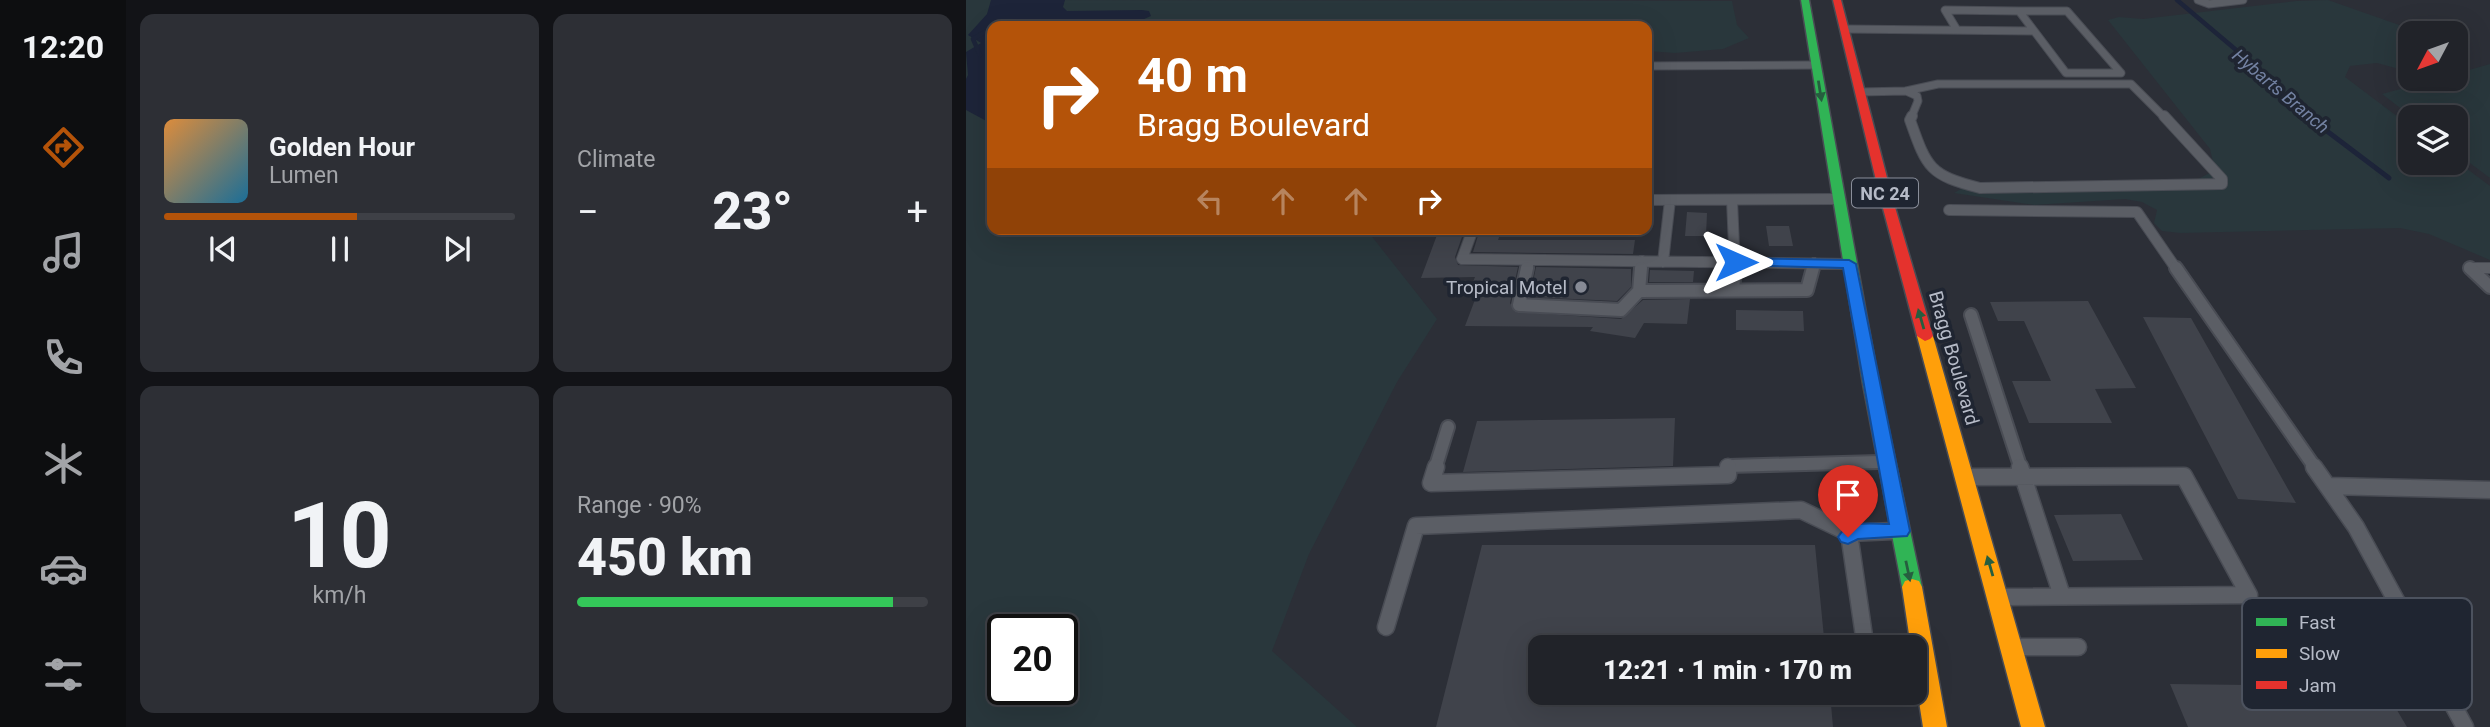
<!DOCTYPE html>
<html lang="en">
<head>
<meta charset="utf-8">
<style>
  :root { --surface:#212329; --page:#2d2f35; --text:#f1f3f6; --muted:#a2a4a8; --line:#3e4046; --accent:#b45309 }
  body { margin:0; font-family:Roboto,sans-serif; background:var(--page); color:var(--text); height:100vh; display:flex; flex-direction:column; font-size:26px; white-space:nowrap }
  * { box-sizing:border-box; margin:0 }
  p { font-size:23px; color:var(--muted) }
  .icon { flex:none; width:38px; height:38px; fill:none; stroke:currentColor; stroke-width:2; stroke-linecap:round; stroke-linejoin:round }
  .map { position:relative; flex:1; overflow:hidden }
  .sheet { display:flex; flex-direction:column; gap:14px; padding:14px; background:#121317; width:840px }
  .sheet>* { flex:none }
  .guide { position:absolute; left:21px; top:21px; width:665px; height:214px; border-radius:14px; box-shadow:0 7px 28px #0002,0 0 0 2px var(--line); background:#b45309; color:#fff; overflow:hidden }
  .needle { width:46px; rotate:229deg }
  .fabs { position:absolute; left:1432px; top:21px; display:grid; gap:14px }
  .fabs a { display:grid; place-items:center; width:70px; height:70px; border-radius:14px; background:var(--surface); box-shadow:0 7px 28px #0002,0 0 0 2px var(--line); font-size:35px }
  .speed { position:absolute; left:21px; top:614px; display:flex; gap:14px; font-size:35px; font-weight:700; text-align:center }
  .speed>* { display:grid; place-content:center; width:91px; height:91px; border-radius:50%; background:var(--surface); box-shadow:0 7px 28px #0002,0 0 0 2px var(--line); line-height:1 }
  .speed .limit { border:4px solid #111; border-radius:10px; background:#fff; color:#111 }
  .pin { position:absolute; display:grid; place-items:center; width:60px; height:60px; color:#fff; margin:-72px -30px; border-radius:50% 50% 50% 0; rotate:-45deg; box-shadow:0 0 7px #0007 }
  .pin .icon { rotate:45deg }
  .me { position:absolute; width:77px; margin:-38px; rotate:90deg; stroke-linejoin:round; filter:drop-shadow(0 0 5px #0008) }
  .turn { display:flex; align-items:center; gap:24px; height:147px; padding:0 35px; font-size:32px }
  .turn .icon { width:91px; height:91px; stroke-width:2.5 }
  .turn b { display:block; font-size:49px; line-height:60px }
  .lanes { display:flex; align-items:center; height:66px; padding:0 35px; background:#0003; justify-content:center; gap:35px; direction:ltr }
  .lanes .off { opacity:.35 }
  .big { font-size:52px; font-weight:800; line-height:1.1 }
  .sheet .tile { flex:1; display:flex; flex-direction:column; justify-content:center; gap:10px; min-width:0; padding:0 24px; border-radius:14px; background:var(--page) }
  .sheet .dial { align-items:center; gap:0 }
  .dial b { font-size:91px; line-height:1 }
  .song { display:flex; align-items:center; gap:21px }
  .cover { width:84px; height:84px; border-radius:10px; background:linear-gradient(135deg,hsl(30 70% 55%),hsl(200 70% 35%)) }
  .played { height:7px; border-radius:4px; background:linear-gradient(90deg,var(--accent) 55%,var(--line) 55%) }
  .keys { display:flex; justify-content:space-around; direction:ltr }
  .heat { display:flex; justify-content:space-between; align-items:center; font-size:38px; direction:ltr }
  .charge { height:10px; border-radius:5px; background:linear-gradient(90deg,#34c759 90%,var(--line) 0) }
  .sheet .tiles { flex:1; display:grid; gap:14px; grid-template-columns:repeat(2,1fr) }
  .trip { position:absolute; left:562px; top:635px; width:399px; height:70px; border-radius:14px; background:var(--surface); box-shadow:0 7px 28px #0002,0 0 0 2px var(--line); font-weight:800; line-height:70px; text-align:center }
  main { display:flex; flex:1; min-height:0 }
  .tabs { display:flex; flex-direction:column; width:126px; justify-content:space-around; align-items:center; background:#0d0e10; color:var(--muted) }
  .tabs .icon { width:49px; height:49px }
  .tabs .selected { color:var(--accent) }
  .tabs b { font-size:32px; color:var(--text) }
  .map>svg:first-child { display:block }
</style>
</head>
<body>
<main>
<nav class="tabs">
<b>12:20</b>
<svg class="icon selected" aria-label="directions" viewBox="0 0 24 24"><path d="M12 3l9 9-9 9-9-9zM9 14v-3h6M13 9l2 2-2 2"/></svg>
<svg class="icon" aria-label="music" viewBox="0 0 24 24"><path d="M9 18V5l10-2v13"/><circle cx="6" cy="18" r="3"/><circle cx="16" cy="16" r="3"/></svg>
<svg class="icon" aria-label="phone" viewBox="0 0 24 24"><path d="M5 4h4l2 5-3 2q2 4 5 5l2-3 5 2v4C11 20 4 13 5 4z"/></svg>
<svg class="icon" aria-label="climate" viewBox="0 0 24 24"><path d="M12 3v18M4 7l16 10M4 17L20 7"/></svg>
<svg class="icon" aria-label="car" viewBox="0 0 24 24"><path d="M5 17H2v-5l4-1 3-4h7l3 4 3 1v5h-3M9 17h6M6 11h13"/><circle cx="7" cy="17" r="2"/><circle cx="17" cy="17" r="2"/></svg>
<svg class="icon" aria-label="filters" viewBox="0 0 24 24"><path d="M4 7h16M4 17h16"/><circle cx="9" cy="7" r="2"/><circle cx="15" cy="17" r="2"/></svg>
</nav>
<section class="sheet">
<div class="tiles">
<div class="tile">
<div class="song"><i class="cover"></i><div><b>Golden Hour</b><p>Lumen</p></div></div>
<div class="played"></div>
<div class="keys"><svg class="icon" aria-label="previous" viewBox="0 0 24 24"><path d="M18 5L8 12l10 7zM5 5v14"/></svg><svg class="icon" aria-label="pause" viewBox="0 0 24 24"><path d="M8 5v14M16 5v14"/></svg><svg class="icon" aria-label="next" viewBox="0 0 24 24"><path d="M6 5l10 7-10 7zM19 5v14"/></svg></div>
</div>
<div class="tile"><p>Climate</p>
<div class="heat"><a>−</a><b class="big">23°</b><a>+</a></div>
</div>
<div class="tile dial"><b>10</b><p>km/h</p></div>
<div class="tile"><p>Range · 90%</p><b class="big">450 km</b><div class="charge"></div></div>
</div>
</section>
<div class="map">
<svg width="1524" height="727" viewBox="0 0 1524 727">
  <rect width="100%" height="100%" fill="#2c2f37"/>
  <!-- green -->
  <path fill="#29373c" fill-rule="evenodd" d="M0,0L766,1L771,25L783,38L757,49L709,53L681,51V26H392L348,20L212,26H26V229H400L471,319L431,382L343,554L306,651L391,727H0ZM37,630H96V690H37Z
    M1362,0L1456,33H1444V72L1411,63L1384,66L1379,77L1444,126V163H1489V160L1524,186V260L1463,234L1434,228L1214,233L1196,231L1188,223L1191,210L1176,202L1159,199L1068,205L988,193L995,189L1053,184L1221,185L1249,170L1244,149L1142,20L1153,17L1177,19L1330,1Z
    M1524,64V178L1489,152V117H1446L1416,94L1471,79H1489V74Z"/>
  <!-- water -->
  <path fill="#1d2439" d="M25,0H99L97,7L101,11L176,10L183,11L185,16L162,26H26V124L0,110V79L2,75L0,52L15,43L2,35L21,14Z"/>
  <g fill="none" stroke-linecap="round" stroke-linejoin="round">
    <!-- stream-far1 -->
    <path stroke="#1d2439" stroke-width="4.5" d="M1211,0L1282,60L1312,92L1344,118
      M14,55L7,39L26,28"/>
    <!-- stream -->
    <path stroke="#1d2439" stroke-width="5" d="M1341,116L1423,178"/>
  </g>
  <!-- building -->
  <path fill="#40434b" d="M721,212L741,213L740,236H719Z
    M800,226H823L827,246H803Z
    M514,229H536L532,240H669L667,254L507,252Z
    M497,234L489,257L492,265L552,267L544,303L549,312L655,319L677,300L724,299L721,324L678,323L669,338L624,331L627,327L499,326L510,297L501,296L509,277L455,278L471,235Z
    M570,267L665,269V287L651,301L564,297Z
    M684,270L728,271L727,282H683Z
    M1122,301L1170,388L1129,389L1146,423H1063L1046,381H1085L1058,321H1032L1024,302Z
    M770,310L837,311L838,331L770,330Z
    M1177,317L1225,318L1330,503L1272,499Z
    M709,418L707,466L497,472L511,421Z
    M1155,514L1177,560L1107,561L1088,515Z
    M516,545H849L859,648H574V693H864L867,727H470Z
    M1322,605H1348L1378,654H1393L1416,700H1425L1441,727H1222L1204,684L1362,686L1345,652H1349Z"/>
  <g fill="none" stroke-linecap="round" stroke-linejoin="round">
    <!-- lane-far3 casing -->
    <g stroke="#494c54" stroke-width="9">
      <path id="lane-far3" d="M1232,0L1243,4L1277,0
        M1053,11H1101L1155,73H1100Z
        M878,29L1068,31
        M991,30L979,10L1053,11
        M681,66L850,65
        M940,91L951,96L952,101L945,118
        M940,91L972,84H1165L1199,118
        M894,92L940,91"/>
    </g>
    <!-- lane-far2 casing -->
    <g stroke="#494c54" stroke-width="12">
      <path id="lane-far2" d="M946,116L944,120C961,168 963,175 1014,188L1256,184V179L1198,116
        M681,200L872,199
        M766,200L769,270
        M983,210L1171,212L1211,270
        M507,229L496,259L883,264
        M697,262L704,200
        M561,270L563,260
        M675,270L676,261
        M846,270L848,263
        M1505,270L1503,268H1524"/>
    </g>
    <!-- lane-far1 casing -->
    <g stroke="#494c54" stroke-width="16">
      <path id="lane-far1" d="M561,268L553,305L655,310L673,291L841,290L847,268
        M1210,268L1350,469
        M1504,268L1524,287
        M767,290L769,268
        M673,291L675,268
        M1005,315L1055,469
        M469,469L482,427
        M762,469V466L913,462"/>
    </g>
    <!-- lane casing -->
    <g stroke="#494c54" stroke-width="19">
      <path id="lane" d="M470,467L465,483L762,475V467
        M1054,467L1096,596
        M1348,467L1390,527L1499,727
        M1002,477L1218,476L1283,595L1040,597
        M1362,486L1524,490
        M927,531L883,533L899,643H945
        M420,627L450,526L835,510L883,533
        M1053,647H1112"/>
    </g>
    <!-- fast casing -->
    <g stroke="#494c54" stroke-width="3">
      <path id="fast" d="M835,0H843L913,384L956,587L953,593L946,595L939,593L936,587L897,384Z"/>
    </g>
    <!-- slow casing -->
    <g stroke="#494c54" stroke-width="3">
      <path id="slow" d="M959,331L967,336L1079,727H1055L951,336Z
        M946,579L953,581L956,587L981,727H957L948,670V648H945L936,587L939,581Z"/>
    </g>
    <!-- jam casing -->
    <g stroke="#494c54" stroke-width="3">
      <path id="jam" d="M867,0H875L926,197L967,336L964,339L959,341L951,336L914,197Z"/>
    </g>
    <!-- lane-far3 -->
    <use href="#lane-far3" stroke="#5b5e65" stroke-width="7"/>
    <!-- lane-far2 -->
    <use href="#lane-far2" stroke="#5b5e65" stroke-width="10"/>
    <!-- lane-far1 -->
    <use href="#lane-far1" stroke="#5b5e65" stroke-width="12"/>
    <!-- lane -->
    <use href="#lane" stroke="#5b5e65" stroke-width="16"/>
    <!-- fast -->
    <use href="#fast" fill="#30b455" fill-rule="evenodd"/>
    <!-- slow -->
    <use href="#slow" fill="#ff9f0a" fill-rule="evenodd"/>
    <!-- jam -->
    <use href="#jam" fill="#e5322d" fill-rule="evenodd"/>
  </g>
  <!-- one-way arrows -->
  <defs><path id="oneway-solid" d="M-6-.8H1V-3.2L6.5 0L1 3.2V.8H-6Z" transform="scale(1.75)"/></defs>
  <g fill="#265e3f">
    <use href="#oneway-solid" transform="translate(854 91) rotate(81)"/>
    <use href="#oneway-solid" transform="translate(955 319) rotate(-106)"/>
    <use href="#oneway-solid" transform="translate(1024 566) rotate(-106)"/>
    <use href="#oneway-solid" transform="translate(942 571) rotate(78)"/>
  </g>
  <!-- route -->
  <path fill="#1a73e8" stroke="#114b97" stroke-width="2" d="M770,258L883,260L890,264L944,531L941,536L892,539L882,544L875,542L872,537C882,519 905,524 923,524L877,268L765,265V260Z"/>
  <!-- markers -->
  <circle fill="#868a95" stroke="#1f2531" stroke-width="2.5" cx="615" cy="287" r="7"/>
  <g text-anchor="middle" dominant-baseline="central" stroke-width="7" stroke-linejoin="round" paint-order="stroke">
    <!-- far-water labels -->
    <g font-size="18" font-style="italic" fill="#7382a2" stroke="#1f2531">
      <text transform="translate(1315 91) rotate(40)">Hybarts Branch</text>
    </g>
    <!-- shield labels -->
    <rect fill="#1f2531" stroke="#898e9a" stroke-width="2" x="886" y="178.5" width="66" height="29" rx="5"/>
    <g font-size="18" font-weight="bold" fill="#b6bbc7">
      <text x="919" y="193">NC 24</text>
    </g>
    <!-- poi labels -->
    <g font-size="19" fill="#b6bbc7" stroke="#1f2531" text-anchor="end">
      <text x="601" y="287">Tropical Motel</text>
    </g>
    <!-- street labels -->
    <g font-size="19" fill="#b6bbc7" stroke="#1f2531">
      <text transform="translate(988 358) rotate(74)">Bragg Boulevard</text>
    </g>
  </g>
  <!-- legend -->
  <rect x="1276" y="598" width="230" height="112" rx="10" fill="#1f2531" stroke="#4c525e" stroke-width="2"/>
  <rect x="1290" y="618" width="31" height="8" fill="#30b455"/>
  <rect x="1290" y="649" width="31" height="9" fill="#ff9f0a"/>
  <rect x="1290" y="681" width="31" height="8" fill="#e5322d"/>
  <g font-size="19" fill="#b6bbc7">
    <text x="1333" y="629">Fast</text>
    <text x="1333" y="660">Slow</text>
    <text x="1333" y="692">Jam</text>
  </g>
</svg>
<div class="fabs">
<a><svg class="needle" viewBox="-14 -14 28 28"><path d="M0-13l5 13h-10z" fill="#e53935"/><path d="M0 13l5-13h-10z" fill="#a2a4a8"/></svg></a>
<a><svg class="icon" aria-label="layers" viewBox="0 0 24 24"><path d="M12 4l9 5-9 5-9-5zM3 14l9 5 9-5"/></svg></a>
</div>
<div class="speed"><div class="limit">20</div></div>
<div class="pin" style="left:882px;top:537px;background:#d93025"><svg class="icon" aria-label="arrive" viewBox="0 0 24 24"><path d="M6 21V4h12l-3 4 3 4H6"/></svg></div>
<svg class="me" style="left:770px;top:262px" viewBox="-20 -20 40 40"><path d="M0-17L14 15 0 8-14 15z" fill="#1a73e8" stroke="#fff" stroke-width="4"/></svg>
<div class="trip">12:21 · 1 min · 170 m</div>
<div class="guide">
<div class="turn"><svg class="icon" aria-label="right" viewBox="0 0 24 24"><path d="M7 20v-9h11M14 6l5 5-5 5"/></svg><div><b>40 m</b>Bragg Boulevard</div></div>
<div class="lanes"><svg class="icon off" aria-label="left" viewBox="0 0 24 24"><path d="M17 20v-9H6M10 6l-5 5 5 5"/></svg><svg class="icon off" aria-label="ahead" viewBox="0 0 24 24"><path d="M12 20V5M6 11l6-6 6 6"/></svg><svg class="icon off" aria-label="ahead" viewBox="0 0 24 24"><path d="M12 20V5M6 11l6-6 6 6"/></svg><svg class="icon" aria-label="right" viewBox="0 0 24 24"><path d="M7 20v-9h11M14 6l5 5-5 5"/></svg></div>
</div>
</div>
</main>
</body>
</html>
